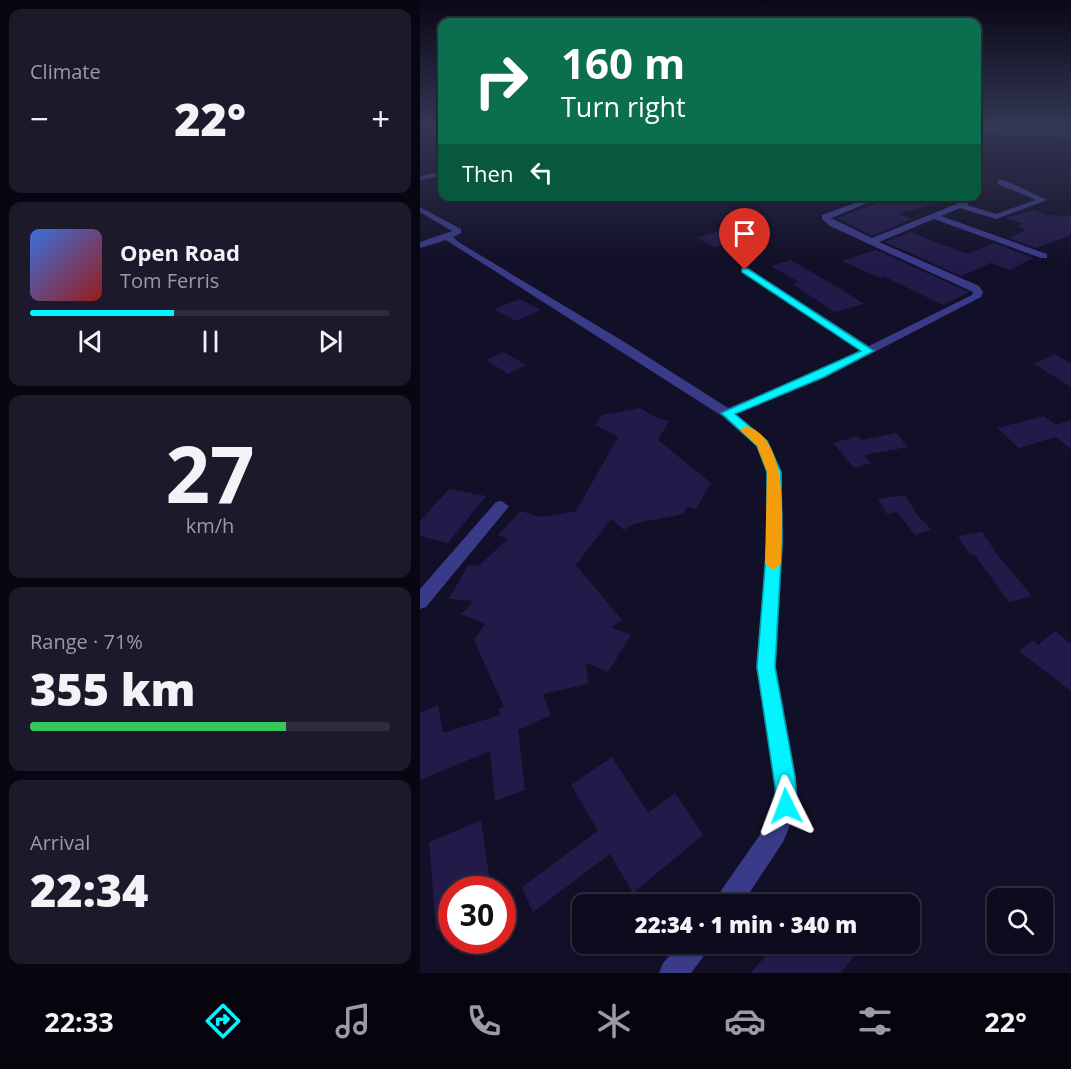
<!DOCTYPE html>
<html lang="en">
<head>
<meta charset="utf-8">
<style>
  :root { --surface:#0e0b1e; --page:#1c192b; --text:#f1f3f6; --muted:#9b9ba4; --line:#2e2b3c; --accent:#03f3ff }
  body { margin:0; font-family:"Open Sans",sans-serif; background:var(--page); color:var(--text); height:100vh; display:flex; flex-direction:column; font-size:22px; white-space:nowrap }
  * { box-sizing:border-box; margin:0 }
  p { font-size:20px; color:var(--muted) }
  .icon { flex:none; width:33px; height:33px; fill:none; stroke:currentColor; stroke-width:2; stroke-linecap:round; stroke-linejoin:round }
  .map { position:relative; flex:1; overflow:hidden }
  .side { display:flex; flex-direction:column; gap:9px; padding:9px; background:#080610; width:420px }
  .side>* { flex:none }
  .banner { position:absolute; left:18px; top:18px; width:543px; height:183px; border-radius:12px; box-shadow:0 2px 4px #0004,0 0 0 2px var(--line); background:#0b6e4f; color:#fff; overflow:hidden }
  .controls { position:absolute; left:567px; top:888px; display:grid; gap:12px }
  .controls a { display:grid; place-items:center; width:66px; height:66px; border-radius:12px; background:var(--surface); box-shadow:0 2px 4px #0004,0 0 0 2px var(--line); font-size:30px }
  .speed { position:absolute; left:18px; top:876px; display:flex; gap:12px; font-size:30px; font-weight:700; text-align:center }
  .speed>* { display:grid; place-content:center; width:78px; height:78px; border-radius:50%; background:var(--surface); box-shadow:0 2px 4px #0004,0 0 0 2px var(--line); line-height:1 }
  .speed .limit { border:9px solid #d22; background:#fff; color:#111 }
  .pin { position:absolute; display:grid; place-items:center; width:51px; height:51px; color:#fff; margin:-62px -26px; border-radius:50% 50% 50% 0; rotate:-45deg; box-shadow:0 0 6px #0007 }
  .pin .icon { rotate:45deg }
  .me { position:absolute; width:66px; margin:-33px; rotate:357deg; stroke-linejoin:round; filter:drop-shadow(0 0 4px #0008) }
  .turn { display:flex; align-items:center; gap:21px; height:126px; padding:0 24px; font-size:27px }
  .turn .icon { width:78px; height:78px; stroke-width:2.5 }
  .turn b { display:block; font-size:42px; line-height:51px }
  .then { display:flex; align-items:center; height:57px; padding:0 24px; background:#0003; gap:12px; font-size:22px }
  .big { font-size:45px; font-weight:800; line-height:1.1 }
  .side .widget { flex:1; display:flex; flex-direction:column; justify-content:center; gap:9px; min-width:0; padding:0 21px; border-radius:12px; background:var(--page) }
  .side .dial { align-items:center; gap:0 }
  .dial b { font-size:78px; line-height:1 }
  .song { display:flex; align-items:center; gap:18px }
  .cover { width:72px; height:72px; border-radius:9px; background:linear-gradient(135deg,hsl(220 70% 55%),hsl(0 70% 35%)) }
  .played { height:6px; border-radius:3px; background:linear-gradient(90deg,var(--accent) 40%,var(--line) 40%) }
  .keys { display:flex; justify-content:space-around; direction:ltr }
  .heat { display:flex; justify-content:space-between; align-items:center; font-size:33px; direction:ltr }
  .charge { height:9px; border-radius:4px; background:linear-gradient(90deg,#34c759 71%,var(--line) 0) }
  .trip { position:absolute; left:152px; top:894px; width:348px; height:60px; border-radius:12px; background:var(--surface); box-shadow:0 2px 4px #0004,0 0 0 2px var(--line); font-weight:800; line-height:60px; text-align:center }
  .menu { display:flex; height:96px; justify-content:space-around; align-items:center; background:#06040c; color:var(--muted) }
  .menu .icon { width:42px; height:42px }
  .menu .on { color:var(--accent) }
  .menu b { font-size:27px; color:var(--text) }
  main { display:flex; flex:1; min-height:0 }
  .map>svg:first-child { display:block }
</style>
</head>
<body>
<main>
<section class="side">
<div class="widget"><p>Climate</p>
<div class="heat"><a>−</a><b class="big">22°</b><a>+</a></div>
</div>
<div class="widget">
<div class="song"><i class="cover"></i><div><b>Open Road</b><p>Tom Ferris</p></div></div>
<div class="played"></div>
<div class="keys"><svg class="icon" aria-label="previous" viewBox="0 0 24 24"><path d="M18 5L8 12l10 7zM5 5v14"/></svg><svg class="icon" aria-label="pause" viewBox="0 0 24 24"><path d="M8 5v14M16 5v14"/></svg><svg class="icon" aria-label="next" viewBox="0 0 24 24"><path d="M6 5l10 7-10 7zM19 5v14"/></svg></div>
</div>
<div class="widget dial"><b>27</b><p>km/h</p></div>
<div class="widget"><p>Range · 71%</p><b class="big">355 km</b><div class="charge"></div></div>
<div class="widget"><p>Arrival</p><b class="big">22:34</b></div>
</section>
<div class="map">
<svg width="651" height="973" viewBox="0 0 651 973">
  <rect width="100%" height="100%" fill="#120f28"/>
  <!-- building -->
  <path fill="#221b49" d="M478,196H524L525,201L478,214L492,219L452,236L417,218Z
    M614,210L626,215L651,216V235L616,248L589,238L606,230L596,226L604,224L586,218Z
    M299,231L319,240L295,247L277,238Z
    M490,232L548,254L574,243L613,258L590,270L571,263L541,276L465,242Z
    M456,250L549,292L523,305L463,276L460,278L422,261Z
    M371,260L419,288L444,304L414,312L373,284L379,282L351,266Z
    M100,299L121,310L96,321L74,309Z
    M84,352L106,365L88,374L66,360Z
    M635,354L651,364V387L614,364Z
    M220,408L237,418L249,421L238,440L291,483L276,509L267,507L263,514L213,524L204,530L191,519L156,565L202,620L191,627L211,635L188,672L166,663L168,684L123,694L131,715L98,730L105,790L75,801L70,751L0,780V713L18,705L23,733L80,715L79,709L84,707L54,640L65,624L41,614L54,601L29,599L48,565L58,566L88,539L78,535L101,511L121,517L156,511L198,437L175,425L182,415Z
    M624,416L636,425L651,420V449L636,437L599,448L577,428Z
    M476,433L488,447L444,455L451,463L434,468L413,443L438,436L441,440Z
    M29,489L66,496L28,543L0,536V521Z
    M485,495L498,516L512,530L495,535L477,512L467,514L458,499Z
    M562,532L579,557L612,596L589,602L554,554L550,555L538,536Z
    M635,631L651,644V691L599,651L613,640L618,645Z
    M192,757L228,813L255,793L283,835L213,893L190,854L113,912L102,887L178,831L151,785Z
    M61,820L71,890H32V923L16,930L9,842Z
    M357,944H433L439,951L420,973H330Z"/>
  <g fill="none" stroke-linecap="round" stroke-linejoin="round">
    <!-- minor -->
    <path fill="#3a3b88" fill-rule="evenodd" d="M556,128L651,133V137L556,132Z
      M22,172V176L0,180V176Z
      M578,180H584L627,200L576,219L540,208L521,216L627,254V258H621L514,219L459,242L559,286L563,292L561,297L404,378L316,414L348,441L361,472L363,542L356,667L376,777L378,806L363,842L322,904H294L298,895L346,826L354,806V777L336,667L347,542V472L337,446L302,416L26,240L0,248V242L32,231L0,212V207L41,229V233L33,237L40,243L206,343L308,408L396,372L440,350L322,272V268H328L449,346L552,295L553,292L410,226L402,219V215L454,196H465L411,218L452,238L544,201L548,203L547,205L576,214L616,200L578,184Z
      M81,501L89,506L86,510L6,607L0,609V589L76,502Z
      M260,944H290L286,953L271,973H239L243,963Z"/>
  </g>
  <!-- sky -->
  <linearGradient id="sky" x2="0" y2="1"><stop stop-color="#0a0816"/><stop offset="0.48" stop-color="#333753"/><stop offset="1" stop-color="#333753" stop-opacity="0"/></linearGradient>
  <rect width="651" height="262" fill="url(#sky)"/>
  <!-- route -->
  <path fill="#03f3ff" stroke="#029ea6" stroke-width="1.5" d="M322,269H328L454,351L404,377L315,414L347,441L361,472L362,542L355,667L375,777L377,806L374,813L366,816L359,813L337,667L347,542V472L337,446L301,413L441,351L322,272Z"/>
  <!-- slow -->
  <path fill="#f59e0b" d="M326,426C372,439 361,528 361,564L353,570L345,564L347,472L337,446L320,430Z"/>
</svg>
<div class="controls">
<a><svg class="icon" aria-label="search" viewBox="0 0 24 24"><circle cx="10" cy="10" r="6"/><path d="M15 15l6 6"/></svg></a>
</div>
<div class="speed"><div class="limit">30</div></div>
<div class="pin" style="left:325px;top:270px;background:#d93025"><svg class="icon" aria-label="arrive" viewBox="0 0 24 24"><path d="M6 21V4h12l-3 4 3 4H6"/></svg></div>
<svg class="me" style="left:366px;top:806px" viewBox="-20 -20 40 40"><path d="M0-17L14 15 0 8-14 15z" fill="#03f3ff" stroke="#fff" stroke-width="4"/></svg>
<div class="trip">22:34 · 1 min · 340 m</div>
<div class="banner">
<div class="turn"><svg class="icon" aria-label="right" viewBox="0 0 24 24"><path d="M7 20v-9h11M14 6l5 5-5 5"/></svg><div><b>160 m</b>Turn right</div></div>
<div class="then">Then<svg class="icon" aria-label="left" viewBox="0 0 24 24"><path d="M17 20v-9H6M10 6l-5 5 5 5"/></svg></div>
</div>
</div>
</main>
<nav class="menu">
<b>22:33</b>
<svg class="icon on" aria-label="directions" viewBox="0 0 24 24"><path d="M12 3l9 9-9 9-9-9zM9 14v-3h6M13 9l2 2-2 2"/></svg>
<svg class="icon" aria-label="music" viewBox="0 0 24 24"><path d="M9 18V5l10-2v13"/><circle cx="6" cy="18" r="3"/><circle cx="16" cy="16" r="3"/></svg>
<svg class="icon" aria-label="phone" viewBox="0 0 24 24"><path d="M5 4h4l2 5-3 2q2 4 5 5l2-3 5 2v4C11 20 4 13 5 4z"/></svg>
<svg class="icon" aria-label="climate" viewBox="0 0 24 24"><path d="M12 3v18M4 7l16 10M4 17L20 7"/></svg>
<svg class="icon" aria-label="car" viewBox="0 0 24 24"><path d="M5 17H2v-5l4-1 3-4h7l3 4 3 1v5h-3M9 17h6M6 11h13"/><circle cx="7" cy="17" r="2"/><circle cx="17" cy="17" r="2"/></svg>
<svg class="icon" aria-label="filters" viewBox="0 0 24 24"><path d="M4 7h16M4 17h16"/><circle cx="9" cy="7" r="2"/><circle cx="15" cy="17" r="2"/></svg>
<b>22°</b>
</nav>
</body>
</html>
